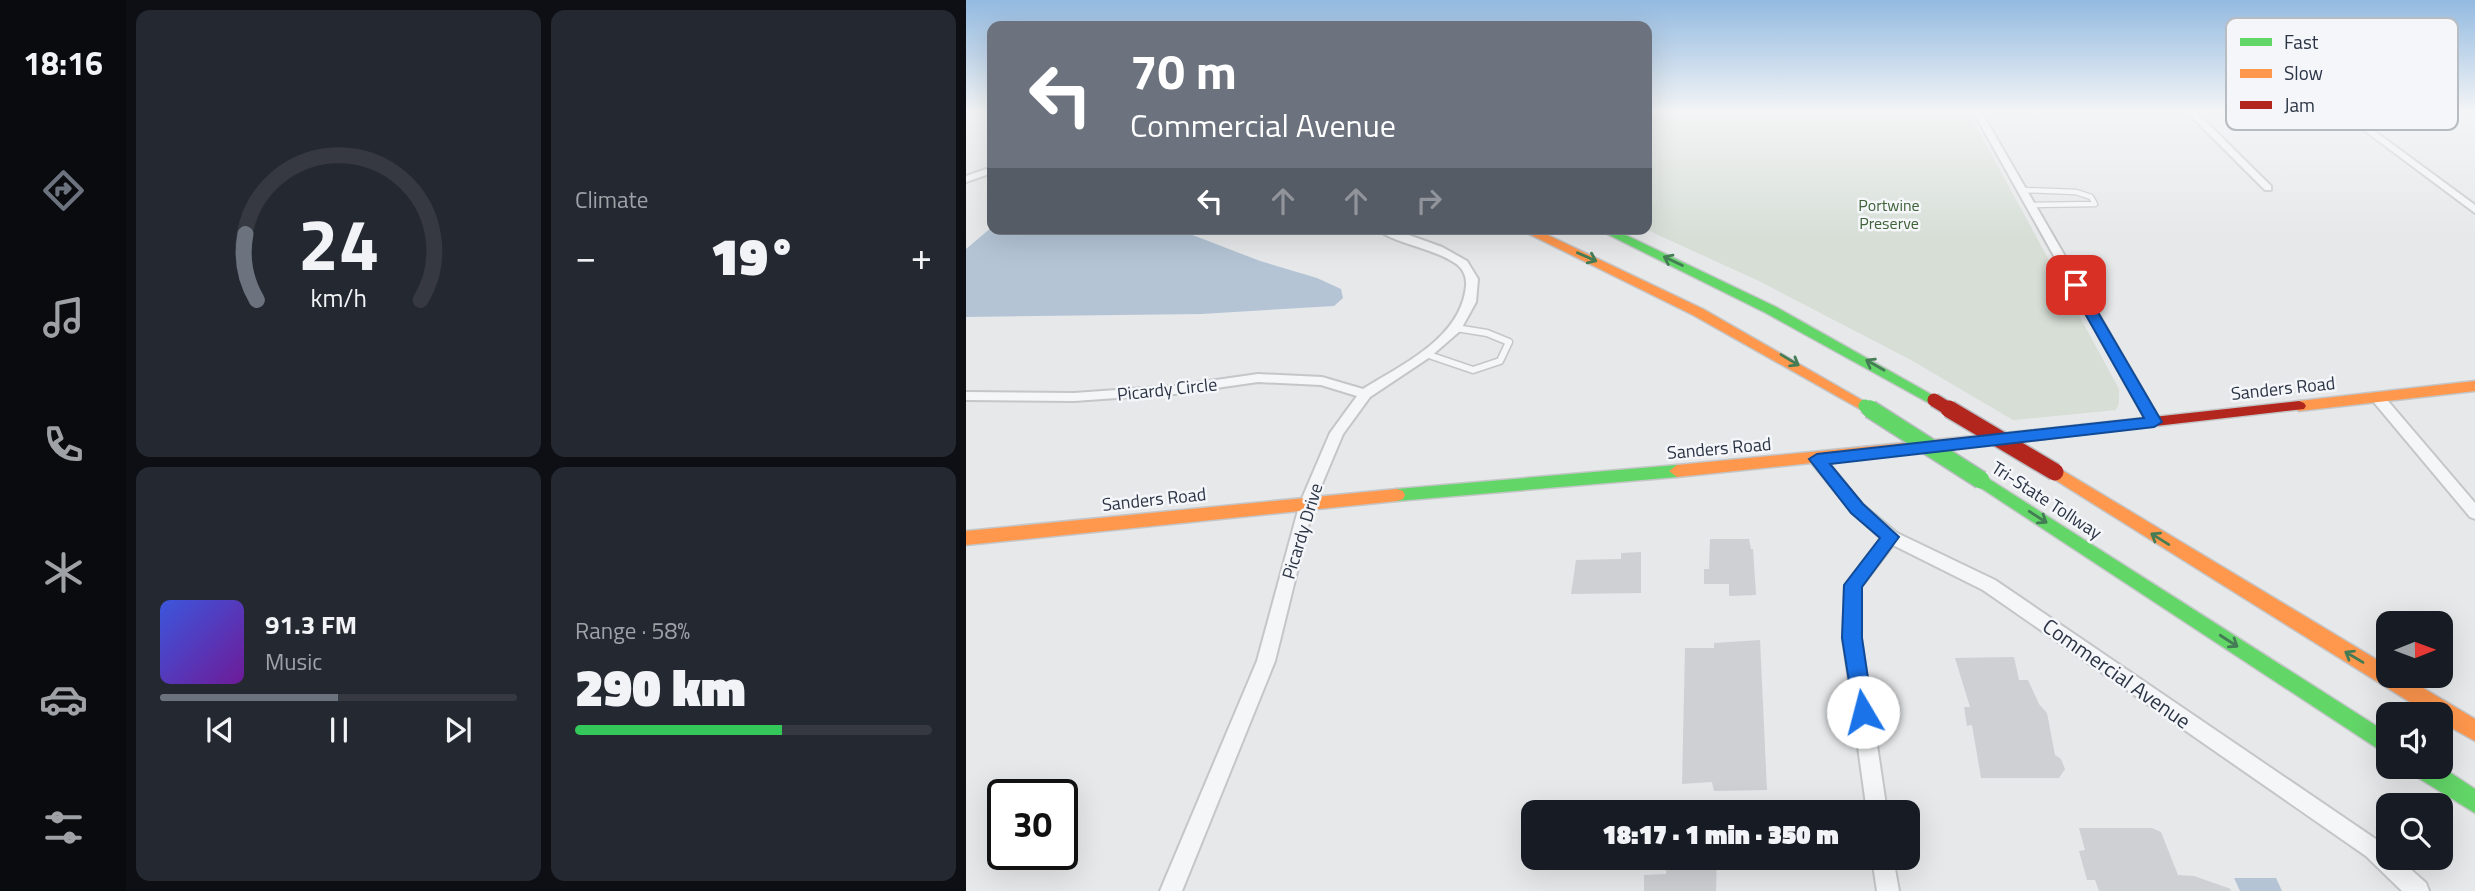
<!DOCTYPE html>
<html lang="en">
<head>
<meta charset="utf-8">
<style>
  :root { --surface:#171b24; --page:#242831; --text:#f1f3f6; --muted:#9ea1a6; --line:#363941; --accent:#6c737f }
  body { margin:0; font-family:"Titillium Web",sans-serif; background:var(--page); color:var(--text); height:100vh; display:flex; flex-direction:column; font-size:26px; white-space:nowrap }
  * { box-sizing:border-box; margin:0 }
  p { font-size:23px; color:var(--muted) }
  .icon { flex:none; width:38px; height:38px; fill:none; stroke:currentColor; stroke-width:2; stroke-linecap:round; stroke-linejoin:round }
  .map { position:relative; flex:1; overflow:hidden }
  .panel { display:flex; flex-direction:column; gap:10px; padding:10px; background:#0d0f14; width:840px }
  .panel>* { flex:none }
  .banner { position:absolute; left:21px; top:21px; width:665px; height:214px; border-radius:14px; box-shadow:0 7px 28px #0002; background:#6c737f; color:#fff; overflow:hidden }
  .needle { width:46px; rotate:89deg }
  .fabs { position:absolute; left:1410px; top:611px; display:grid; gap:14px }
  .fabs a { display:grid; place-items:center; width:77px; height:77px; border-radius:14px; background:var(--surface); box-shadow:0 7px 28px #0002; font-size:35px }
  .speed { position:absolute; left:21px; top:779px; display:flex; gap:14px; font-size:35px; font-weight:700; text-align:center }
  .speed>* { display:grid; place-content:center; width:91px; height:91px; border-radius:50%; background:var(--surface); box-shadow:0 7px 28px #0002; line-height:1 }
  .speed .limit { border:4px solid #111; border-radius:10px; background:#fff; color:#111 }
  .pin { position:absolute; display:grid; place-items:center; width:60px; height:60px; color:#fff; margin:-30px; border-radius:14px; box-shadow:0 4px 10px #0006 }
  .me { position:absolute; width:77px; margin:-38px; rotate:352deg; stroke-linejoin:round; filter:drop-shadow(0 0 5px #0008) }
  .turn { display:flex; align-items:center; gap:24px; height:147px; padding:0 28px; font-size:32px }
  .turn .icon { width:91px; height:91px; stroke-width:2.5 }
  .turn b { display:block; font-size:49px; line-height:60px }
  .lanes { display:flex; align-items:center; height:66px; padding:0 28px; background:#0003; justify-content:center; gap:35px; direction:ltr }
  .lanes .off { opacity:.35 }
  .big { font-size:52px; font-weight:800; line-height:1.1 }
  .panel .widget { flex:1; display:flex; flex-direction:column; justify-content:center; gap:10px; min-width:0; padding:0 24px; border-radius:14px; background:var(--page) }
  .panel .dial { align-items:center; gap:0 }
  .dial svg { height:182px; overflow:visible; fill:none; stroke:var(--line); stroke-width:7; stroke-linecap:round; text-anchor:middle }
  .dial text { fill:var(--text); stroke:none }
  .song { display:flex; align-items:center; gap:21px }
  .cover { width:84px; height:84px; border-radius:10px; background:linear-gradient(135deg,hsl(230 70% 55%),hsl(280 70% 35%)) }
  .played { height:7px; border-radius:4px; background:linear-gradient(90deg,var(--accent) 50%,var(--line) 50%) }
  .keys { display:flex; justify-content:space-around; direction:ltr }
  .heat { display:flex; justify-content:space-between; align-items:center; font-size:38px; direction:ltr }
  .charge { height:10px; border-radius:5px; background:linear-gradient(90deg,#34c759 58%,var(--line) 0) }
  .panel .tiles { flex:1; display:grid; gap:10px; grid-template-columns:repeat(2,1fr) }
  .trip { position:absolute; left:555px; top:800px; width:399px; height:70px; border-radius:14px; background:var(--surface); box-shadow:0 7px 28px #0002; font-weight:800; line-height:70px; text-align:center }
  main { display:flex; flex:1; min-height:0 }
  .menu { display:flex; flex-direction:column; width:126px; justify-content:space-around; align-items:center; background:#090b0e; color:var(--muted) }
  .menu .icon { width:49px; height:49px }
  .menu .on { color:var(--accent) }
  .menu b { font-size:32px; color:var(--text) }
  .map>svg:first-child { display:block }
</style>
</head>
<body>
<main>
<nav class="menu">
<b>18:16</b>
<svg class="icon on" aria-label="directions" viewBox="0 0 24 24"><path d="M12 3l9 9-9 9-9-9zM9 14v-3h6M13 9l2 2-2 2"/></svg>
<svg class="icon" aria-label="music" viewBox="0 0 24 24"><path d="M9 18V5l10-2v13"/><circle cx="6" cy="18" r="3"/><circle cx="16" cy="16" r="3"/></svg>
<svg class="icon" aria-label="phone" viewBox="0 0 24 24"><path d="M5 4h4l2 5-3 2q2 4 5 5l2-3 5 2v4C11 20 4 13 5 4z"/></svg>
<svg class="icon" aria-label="climate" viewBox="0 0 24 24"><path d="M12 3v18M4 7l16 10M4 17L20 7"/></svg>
<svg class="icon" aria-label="car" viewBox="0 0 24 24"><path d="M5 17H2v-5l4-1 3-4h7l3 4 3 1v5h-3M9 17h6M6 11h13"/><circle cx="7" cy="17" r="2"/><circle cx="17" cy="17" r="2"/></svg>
<svg class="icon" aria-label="filters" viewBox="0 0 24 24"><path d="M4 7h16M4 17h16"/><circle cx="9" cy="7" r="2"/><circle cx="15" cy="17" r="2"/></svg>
</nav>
<section class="panel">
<div class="tiles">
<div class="widget dial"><svg viewBox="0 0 100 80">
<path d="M14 69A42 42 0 1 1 86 69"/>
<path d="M14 69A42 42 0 0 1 9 40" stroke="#6c737f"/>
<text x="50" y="56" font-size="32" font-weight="700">24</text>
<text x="50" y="72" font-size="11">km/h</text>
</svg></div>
<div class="widget"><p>Climate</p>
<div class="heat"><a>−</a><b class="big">19°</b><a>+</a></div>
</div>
<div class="widget">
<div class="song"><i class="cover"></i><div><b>91.3 FM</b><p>Music</p></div></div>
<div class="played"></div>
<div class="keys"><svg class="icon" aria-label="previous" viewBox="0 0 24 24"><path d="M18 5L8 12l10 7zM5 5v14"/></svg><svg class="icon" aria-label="pause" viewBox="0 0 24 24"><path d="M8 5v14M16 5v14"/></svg><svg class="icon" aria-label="next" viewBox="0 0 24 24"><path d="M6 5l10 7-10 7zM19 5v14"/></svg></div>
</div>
<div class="widget"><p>Range · 58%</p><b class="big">290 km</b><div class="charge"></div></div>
</div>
</section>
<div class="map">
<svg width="1509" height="891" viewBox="0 0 1509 891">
  <rect width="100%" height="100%" fill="#e6e8ea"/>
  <!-- green -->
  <path fill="#d6ded6" d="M681,113H1003L1153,389V403L1150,410L1047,420L945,360L793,281L679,229H681Z"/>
  <!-- water -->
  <path fill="#b4c4d5" d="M26,227L211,229L294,261L351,278L375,289L377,298L368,306L235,314L0,317V249Z
    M1268,878H1310L1316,891H1274Z"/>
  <!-- building -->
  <path fill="#ced0d3" d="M744,539H783L785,549H787L790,595L763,596V584H738V569H743Z
    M675,552V593L605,594L610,560L655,559V553Z
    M794,640L801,790L748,791L746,782L716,784L719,648H748V643Z
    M1048,657L1053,680H1062L1073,704L1081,713L1089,755L1095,759L1099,769L1093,778H1015L1006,725L1001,726L998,707H1004L989,658Z
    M1113,828H1186L1195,832L1212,875L1228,876L1265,889L1264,891H1133L1129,880H1121L1113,851L1119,850Z
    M701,858H751L750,891H678V875L700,874Z"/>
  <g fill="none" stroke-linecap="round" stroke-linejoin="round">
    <!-- lane-far1 casing -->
    <g stroke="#c4c6c8" stroke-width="7">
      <path id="lane-far1" d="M1056,190L1110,192L1125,197L1129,204L1064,205"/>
    </g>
    <!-- lane casing -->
    <g stroke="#c4c6c8" stroke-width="9">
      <path id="lane" d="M460,354L507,370L534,361L543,342L521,333L490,328"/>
    </g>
    <!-- street casing -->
    <g stroke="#c4c6c8" stroke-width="4">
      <path id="street" d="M1008,113H1016L1195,422L1193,425H1183L1181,422Z
        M1222,113H1231L1305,186V190H1299Z
        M1375,113H1384L1509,205V213Z
        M26,167V173L0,182V176Z
        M410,229H426L476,247L501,261L512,279L510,302L494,331L464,357L404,397L377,434L348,503L309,661L216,891H194L291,661L334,503L364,433L391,396L355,385L292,382L208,394L108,401L0,400V392L108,393L208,386L292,374L356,377L397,389C437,364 495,338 500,286C501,277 497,268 489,263C465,247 432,245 410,229Z
        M1411,393L1416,394L1509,503V519L1504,517L1406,400L1404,397L1406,394Z
        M851,454L856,455L896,504L931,533L1029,580L1414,842L1423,849V858H1432L1460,883L1463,891H1436L1400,856L1017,590L927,545L895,587V638L921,812H901L877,638L879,585L915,538L886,512L846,463L844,459Z
        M906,858H927L933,891H911Z"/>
    </g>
    <!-- fast casing -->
    <g stroke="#c4c6c8" stroke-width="3">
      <path id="fast" d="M631,229H647L810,307L975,400L968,405L963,403L800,313Z
        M711,465L719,471L711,477L431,501L425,499L423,495L425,491L431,489Z
        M1015,474L1423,734V756L1009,484L1007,480L1009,476Z
        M1443,766H1474L1509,789V813L1446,774Z"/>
    </g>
    <!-- slow casing -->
    <g stroke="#c4c6c8" stroke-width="3">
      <path id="slow" d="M553,229H569L737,309L906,406L904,409H894L727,315Z
        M1509,381V391L1333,411L1326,406L1333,401Z
        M1050,432L1058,437L1056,441L711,477L703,471L711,465Z
        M1089,466L1423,667V676H1437L1509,719V741L1475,722V714H1463L1083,476L1081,472Z
        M431,489L437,491L439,495L437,499L431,501L0,545V531Z"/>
    </g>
    <!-- jam casing -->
    <g stroke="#c4c6c8" stroke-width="3">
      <path id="jam" d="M1333,401L1338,403L1340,406L1338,409L1050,442L1042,437L1050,432Z"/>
    </g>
    <!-- lane-far1 -->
    <use href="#lane-far1" stroke="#f5f6f7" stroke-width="4.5"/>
    <!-- lane -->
    <use href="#lane" stroke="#f5f6f7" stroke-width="6"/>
    <!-- street -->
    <use href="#street" fill="#f5f6f7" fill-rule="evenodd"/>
    <!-- fast -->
    <use href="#fast" fill="#63d668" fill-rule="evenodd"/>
    <!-- slow -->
    <use href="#slow" fill="#ff974d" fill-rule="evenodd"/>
    <!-- jam -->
    <use href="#jam" fill="#b3261e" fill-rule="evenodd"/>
    <!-- fast-bridge-far1 casing -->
    <g stroke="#b8bbbf" stroke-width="16" stroke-linecap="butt">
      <path id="fast-bridge-far1" d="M899,406L906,411"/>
    </g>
    <!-- fast-bridge casing -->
    <g stroke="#b8bbbf" stroke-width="20" stroke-linecap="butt">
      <path id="fast-bridge" d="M904,409L1015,480"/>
    </g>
    <!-- jam-bridge-far1 casing -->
    <g stroke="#b8bbbf" stroke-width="16" stroke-linecap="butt">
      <path id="jam-bridge-far1" d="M968,400L986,411"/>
    </g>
    <!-- jam-bridge casing -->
    <g stroke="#b8bbbf" stroke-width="20" stroke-linecap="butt">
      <path id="jam-bridge" d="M983,409L1089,472"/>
    </g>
    <!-- fast-bridge-far1 -->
    <use href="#fast-bridge-far1" stroke="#63d668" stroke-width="13"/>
    <!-- fast-bridge -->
    <use href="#fast-bridge" stroke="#63d668" stroke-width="17"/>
    <!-- jam-bridge-far1 -->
    <use href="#jam-bridge-far1" stroke="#b3261e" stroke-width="13"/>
    <!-- jam-bridge -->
    <use href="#jam-bridge" stroke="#b3261e" stroke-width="17"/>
  </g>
  <!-- one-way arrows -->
  <defs><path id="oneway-shaft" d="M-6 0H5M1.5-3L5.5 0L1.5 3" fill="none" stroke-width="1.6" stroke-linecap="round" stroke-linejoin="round" transform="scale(1.75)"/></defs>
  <g stroke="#447d55">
    <use href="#oneway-shaft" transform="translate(621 257) rotate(24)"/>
    <use href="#oneway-shaft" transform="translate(707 261) rotate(-154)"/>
    <use href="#oneway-shaft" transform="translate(824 360) rotate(31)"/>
    <use href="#oneway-shaft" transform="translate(909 365) rotate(-150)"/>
    <use href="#oneway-shaft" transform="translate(1072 517) rotate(33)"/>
    <use href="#oneway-shaft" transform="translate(1194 539) rotate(-148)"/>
    <use href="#oneway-shaft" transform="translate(1263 641) rotate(33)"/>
    <use href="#oneway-shaft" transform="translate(1388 657) rotate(-149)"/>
  </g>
  <!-- sky -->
  <linearGradient id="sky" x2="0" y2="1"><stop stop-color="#93bae0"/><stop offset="0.47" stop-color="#f4f5f6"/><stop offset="1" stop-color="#f4f5f6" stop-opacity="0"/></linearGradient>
  <rect width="1509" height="238" fill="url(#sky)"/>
  <!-- route -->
  <path fill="#1a73e8" stroke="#114b97" stroke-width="2" d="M1110,281L1116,285L1196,422L1188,427L864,464L897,504L933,537L896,587V638L907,712L904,719L897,722L889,719L876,638L878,585L914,538L885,513L843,459L851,454L1178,418L1103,285Z"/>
  <g text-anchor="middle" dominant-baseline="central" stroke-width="5" stroke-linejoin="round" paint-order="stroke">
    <!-- far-park labels -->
    <g font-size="16" fill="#3f6138" stroke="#f4f6f9">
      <text x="923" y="205">Portwine<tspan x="923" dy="18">Preserve</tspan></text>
    </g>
    <!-- street labels -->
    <g font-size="18" fill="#2b3445" stroke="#f4f6f9">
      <text transform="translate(1317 388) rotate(-6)">Sanders Road</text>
      <text transform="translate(201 389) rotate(-6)">Picardy Circle</text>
      <text transform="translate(753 448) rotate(-5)">Sanders Road</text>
      <text transform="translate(188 499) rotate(-6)">Sanders Road</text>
      <text transform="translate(1081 500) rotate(33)">Tri-State Tollway</text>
      <text transform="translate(336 531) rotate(-73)">Picardy Drive</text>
    </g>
    <!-- near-street labels -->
    <g font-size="21" fill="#2b3445" stroke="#f4f6f9">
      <text transform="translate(1151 673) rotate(35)">Commercial Avenue</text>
    </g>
  </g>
  <!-- legend -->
  <rect x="1260" y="18" width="232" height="112" rx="10" fill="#f4f6f9" stroke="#b8bcc3" stroke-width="2"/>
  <rect x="1274" y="38" width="32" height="8" fill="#63d668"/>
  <rect x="1274" y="69" width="32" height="9" fill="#ff974d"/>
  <rect x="1274" y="101" width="32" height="8" fill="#b3261e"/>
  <g font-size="19" fill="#2b3445">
    <text x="1318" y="49">Fast</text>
    <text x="1318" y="80">Slow</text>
    <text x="1318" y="112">Jam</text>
  </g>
</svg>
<div class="fabs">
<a><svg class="needle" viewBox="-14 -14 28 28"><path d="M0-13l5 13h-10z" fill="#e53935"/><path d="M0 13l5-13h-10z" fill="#9ea1a6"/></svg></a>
<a><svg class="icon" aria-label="sound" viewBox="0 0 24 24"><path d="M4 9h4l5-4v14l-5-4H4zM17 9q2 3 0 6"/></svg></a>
<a><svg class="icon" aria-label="search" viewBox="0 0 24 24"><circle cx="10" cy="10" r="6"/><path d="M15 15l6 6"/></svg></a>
</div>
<div class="speed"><div class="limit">30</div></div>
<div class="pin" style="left:1110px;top:285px;background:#d93025"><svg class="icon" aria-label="arrive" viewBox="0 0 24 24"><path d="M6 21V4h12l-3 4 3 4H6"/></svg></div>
<svg class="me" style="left:897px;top:712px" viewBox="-20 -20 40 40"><circle r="19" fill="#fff"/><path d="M0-13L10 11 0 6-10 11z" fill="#1a73e8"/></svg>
<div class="trip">18:17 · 1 min · 350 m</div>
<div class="banner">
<div class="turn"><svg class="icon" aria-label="left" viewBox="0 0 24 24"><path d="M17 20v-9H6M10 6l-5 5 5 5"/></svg><div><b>70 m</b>Commercial Avenue</div></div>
<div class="lanes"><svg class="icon" aria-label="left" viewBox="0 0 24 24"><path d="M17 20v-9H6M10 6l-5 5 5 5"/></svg><svg class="icon off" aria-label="ahead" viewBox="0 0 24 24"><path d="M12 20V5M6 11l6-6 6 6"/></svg><svg class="icon off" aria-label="ahead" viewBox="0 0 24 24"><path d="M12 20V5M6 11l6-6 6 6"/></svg><svg class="icon off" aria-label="right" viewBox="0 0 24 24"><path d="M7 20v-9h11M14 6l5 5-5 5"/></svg></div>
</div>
</div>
</main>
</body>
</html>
